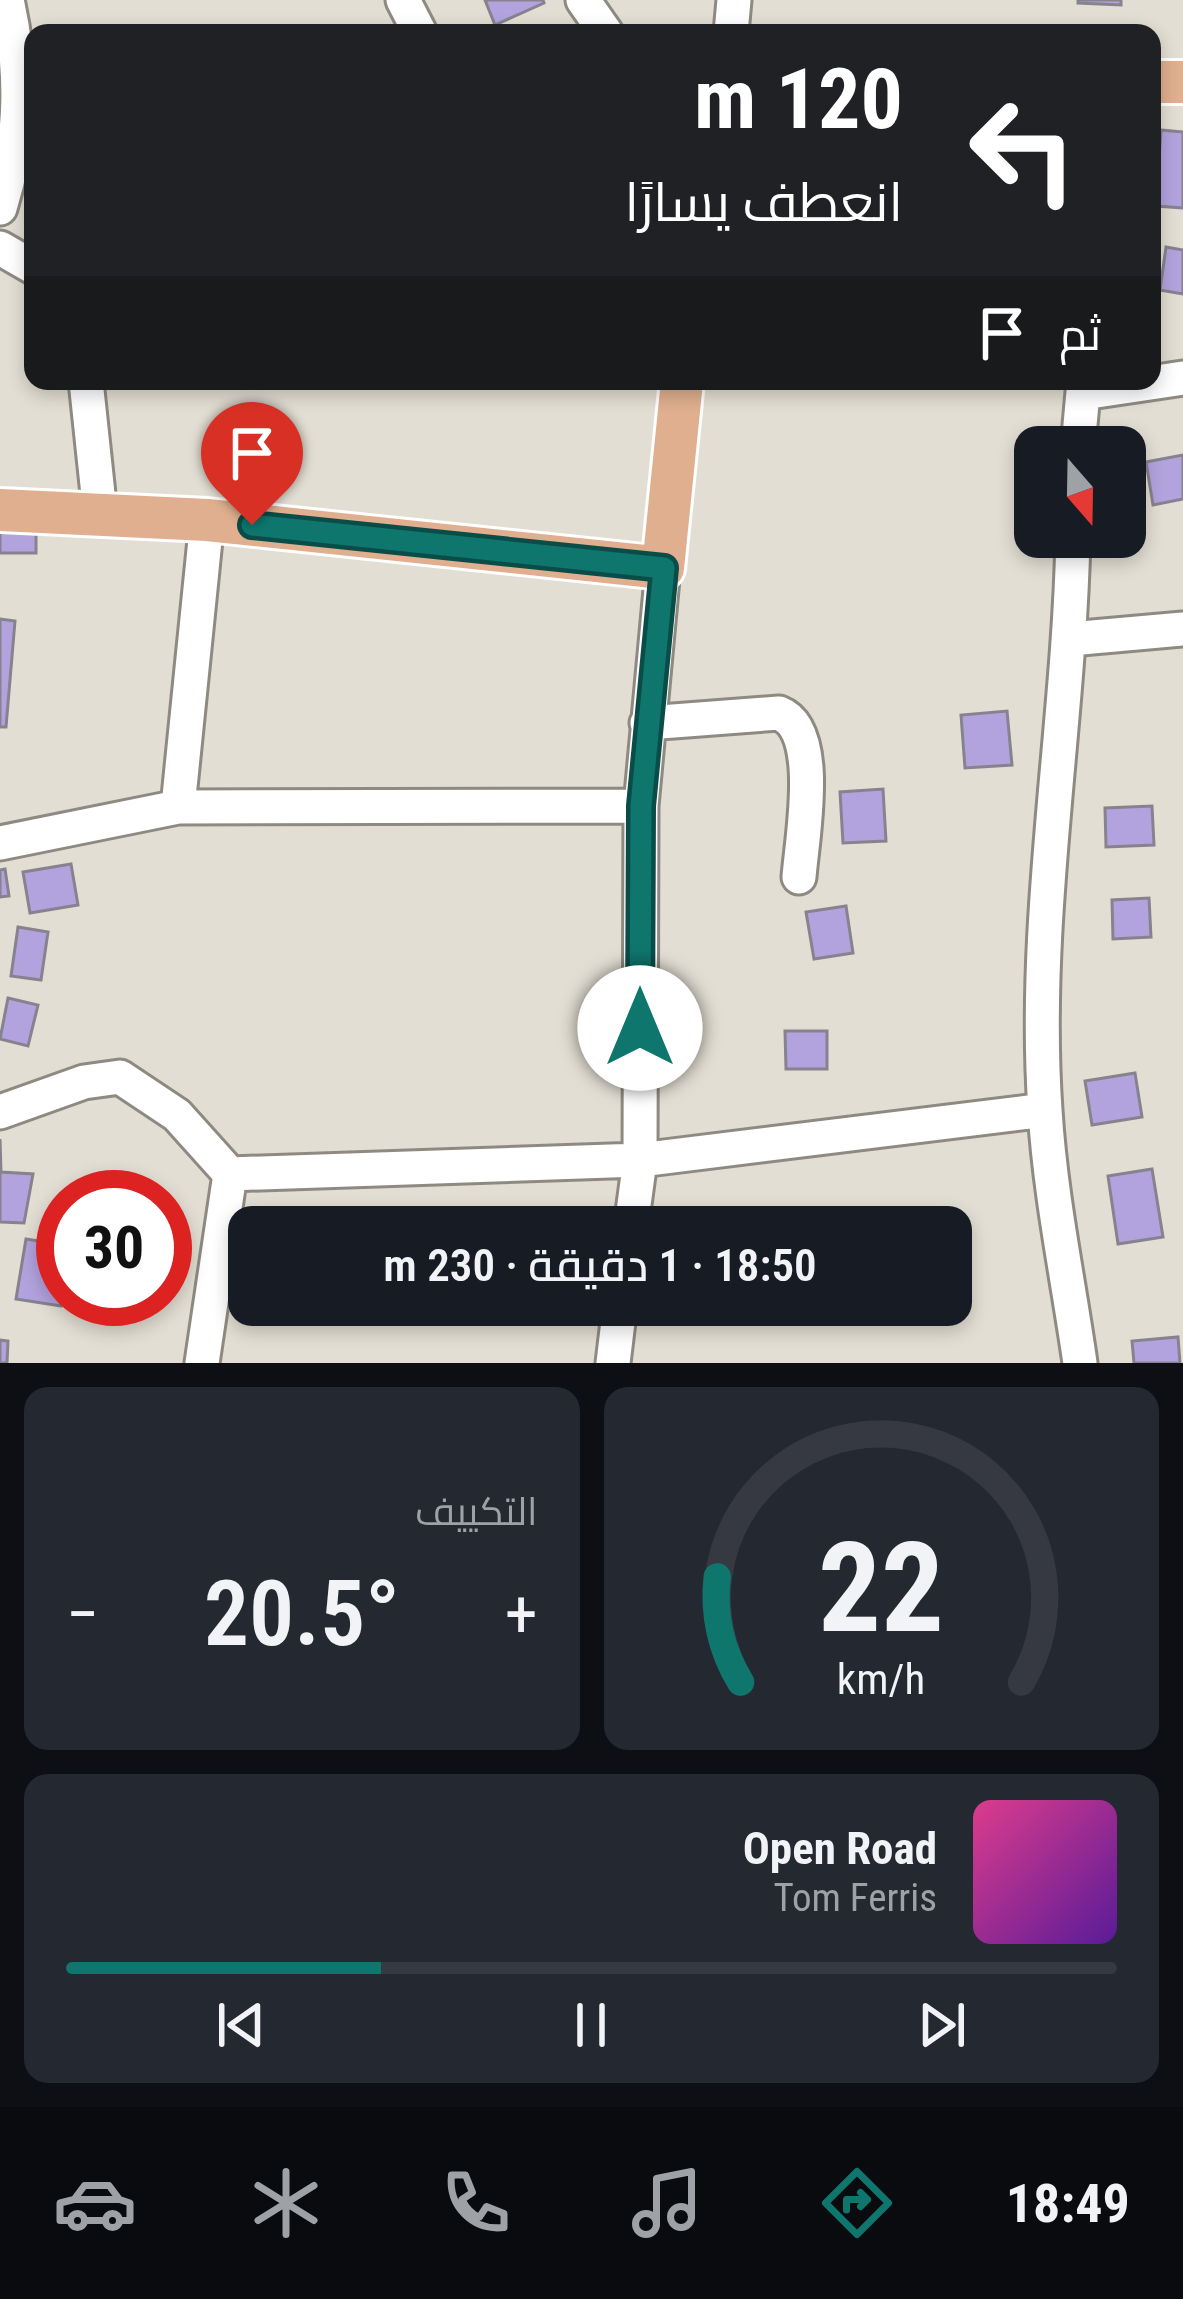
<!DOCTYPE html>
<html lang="ar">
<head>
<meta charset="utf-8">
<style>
  :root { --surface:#171b24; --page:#242831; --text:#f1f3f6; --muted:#9ea1a6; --line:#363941; --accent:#0f766e }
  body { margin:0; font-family:"Roboto Condensed",Cairo,sans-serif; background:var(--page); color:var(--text); direction:rtl; height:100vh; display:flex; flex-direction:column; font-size:45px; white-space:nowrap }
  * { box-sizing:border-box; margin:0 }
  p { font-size:39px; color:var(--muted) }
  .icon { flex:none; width:66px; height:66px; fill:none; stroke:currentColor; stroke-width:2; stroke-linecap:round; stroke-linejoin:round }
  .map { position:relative; height:1363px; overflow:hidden; direction:ltr }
  .sheet { display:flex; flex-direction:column; gap:24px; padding:24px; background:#0d0f14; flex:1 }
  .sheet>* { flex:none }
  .guide { position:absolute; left:24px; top:24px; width:1137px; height:366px; border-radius:24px; box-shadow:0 6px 18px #0003; direction:rtl; background:#202124; color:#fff; overflow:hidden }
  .needle { width:78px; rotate:160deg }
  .tools { position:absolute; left:1014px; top:426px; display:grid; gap:24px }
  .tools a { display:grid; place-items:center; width:132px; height:132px; border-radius:24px; background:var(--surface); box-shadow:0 6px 18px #0003; font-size:60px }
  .speed { position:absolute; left:36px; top:1170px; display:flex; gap:24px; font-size:60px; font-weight:700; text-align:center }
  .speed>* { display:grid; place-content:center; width:156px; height:156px; border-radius:50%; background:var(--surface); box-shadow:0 6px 18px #0003; line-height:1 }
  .speed .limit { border:18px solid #d22; background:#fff; color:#111 }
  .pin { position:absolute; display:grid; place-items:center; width:102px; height:102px; color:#fff; margin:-123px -51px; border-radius:50% 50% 50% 0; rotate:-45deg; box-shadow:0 0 12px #0007 }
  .pin .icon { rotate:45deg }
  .me { position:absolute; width:132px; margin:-66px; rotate:0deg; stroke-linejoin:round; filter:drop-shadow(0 0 9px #0008) }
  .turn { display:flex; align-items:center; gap:42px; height:252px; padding:0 60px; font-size:54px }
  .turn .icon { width:156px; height:156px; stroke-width:2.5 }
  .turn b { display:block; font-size:84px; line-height:102px }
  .then { display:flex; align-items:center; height:114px; padding:0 60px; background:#0003; gap:24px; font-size:45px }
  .big { font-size:90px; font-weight:600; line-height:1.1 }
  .sheet .widget { flex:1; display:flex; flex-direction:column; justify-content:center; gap:18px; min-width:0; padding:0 42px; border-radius:24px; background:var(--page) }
  .sheet .dial { align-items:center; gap:0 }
  .dial svg { height:312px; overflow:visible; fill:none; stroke:var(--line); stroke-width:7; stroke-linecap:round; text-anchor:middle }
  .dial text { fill:var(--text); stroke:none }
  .song { display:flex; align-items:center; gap:36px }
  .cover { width:144px; height:144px; border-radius:18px; background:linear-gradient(135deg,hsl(330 70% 55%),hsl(270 70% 35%)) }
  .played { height:12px; border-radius:6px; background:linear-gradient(90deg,var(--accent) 30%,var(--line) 30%) }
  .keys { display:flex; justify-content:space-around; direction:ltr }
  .heat { display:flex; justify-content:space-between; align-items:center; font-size:66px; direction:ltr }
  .sheet .tiles { flex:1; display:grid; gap:24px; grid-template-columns:1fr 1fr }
  .widget:last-child { grid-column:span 2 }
  .trip { position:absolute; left:228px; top:1206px; width:744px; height:120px; border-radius:24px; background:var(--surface); box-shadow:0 6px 18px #0003; font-weight:600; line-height:120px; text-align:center; direction:rtl }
  .tabs { display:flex; height:192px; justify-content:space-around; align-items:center; background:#090b0e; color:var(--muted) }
  .tabs .icon { width:84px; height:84px }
  .tabs .selected { color:var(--accent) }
  .tabs b { font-size:54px; color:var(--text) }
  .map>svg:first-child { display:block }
</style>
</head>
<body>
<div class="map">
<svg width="1183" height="1363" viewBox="0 0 1183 1363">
  <rect width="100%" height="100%" fill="#e3ded3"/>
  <!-- building -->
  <path fill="#b2a3de" stroke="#86838e" stroke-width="3" d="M485,0H543L544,3L495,25Z
    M1078,0H1121V5L1078,3Z
    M1161,130L1183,132V208L1156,206Z
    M1166,247L1183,250V294L1160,290Z
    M1183,455V499L1153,505L1146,462Z
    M0,525H36V553H0Z
    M0,619L15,621L6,727H0Z
    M1007,711L1012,765L965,768L961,715Z
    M883,789L886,841L843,843L840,792Z
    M1152,806L1154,845L1106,847L1105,808Z
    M71,864L78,905L30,913L23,872Z
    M5,869L9,896L0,897V870Z
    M1149,898L1151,937L1113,939L1112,900Z
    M846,906L853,953L814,959L806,912Z
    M18,927L48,932L41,980L11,976Z
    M8,998L38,1005L28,1046L0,1039Z
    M785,1031H827V1069H786Z
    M1135,1073L1142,1117L1092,1125L1085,1081Z
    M0,1139L1,1172L33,1174L24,1223L0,1222Z
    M1152,1169L1163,1237L1118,1244L1108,1176Z
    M26,1239L63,1245L61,1306L16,1299Z
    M1178,1337L1180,1363H1134L1132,1341Z
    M0,1340L8,1341L7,1363H0Z"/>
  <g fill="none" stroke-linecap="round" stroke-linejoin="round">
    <!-- minor casing -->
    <g stroke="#8f8a81" stroke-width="39">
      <path id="minor" d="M403,0L420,33
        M583,0L606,33
        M731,33L734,0
        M0,208C22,138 23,71 7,0
        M0,248L33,267
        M86,381L100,513
        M1083,393L1183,378
        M1078,447L1084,381
        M1073,537C1069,728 1032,919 1045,1110C1050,1194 1068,1279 1080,1363
        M1070,639L1183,629
        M647,723L779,713C823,730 802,837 799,877
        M178,807L207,520
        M0,843L178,807L641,806
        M0,1112L84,1082L120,1077L177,1115L230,1174
        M631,1227L640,1160L641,806L663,568
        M202,1363L230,1174L640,1160L1045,1110
        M613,1363L620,1305"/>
    </g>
    <!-- major casing -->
    <g stroke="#fff" stroke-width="48">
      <path id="major" d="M1152,82H1183
        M0,510L207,520L663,568L682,381"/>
    </g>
    <!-- minor -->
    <use href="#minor" stroke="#fff" stroke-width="33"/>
    <!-- major -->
    <use href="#major" stroke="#dfaf8f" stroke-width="42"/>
  </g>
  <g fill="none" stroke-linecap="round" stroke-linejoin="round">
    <!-- route casing -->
    <g stroke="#0a4d48" stroke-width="30">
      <path id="route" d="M252,525L664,568L641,806L640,1028"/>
    </g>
    <!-- route -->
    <use href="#route" stroke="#0f766e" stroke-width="21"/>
  </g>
</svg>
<div class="tools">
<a><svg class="needle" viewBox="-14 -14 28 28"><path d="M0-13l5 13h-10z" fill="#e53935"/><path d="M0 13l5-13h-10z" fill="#9ea1a6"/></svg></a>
</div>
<div class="speed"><div class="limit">30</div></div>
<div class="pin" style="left:252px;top:525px;background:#d93025"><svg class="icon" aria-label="arrive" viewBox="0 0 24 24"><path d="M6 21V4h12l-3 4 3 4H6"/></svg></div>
<svg class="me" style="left:640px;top:1028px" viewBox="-20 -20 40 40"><circle r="19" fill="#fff"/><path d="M0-13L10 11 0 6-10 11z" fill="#0f766e"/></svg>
<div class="trip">18:50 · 1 دقيقة · 230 m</div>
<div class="guide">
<div class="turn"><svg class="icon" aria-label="left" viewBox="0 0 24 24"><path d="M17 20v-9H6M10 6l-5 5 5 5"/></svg><div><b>120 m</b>انعطف يسارًا</div></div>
<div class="then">ثم<svg class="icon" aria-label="arrive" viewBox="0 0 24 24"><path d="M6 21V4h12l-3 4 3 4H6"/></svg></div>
</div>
</div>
<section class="sheet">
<div class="tiles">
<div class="widget dial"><svg viewBox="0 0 100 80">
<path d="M14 69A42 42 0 1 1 86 69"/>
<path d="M14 69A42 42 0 0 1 8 42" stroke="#0f766e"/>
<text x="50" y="56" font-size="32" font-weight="700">22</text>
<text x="50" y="72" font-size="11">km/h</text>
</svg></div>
<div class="widget"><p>التكييف</p>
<div class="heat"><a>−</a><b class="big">20.5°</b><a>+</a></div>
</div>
<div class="widget">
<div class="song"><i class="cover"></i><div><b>Open Road</b><p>Tom Ferris</p></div></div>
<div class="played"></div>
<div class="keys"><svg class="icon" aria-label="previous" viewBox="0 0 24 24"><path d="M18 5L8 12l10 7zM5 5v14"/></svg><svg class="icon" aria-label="pause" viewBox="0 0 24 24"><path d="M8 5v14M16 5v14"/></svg><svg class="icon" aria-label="next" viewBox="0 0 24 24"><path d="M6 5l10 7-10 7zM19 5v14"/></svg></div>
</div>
</div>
</section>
<nav class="tabs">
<b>18:49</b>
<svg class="icon selected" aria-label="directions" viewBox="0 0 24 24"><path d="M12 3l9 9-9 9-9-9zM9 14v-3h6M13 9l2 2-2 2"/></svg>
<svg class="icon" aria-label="music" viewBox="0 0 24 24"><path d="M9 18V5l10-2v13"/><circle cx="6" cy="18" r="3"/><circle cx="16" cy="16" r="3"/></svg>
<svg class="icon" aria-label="phone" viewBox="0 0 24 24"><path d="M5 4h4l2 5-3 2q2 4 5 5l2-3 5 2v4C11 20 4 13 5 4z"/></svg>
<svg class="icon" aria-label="climate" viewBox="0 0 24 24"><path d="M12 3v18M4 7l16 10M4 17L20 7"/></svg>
<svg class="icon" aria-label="car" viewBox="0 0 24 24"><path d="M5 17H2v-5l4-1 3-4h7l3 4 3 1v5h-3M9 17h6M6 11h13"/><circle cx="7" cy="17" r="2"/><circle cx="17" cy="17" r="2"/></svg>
</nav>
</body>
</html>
